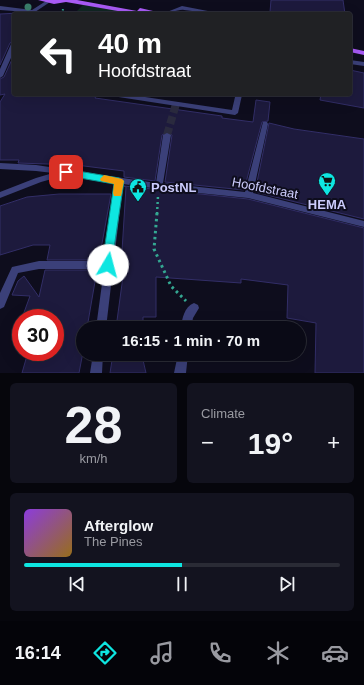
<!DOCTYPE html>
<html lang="en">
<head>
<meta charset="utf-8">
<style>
  :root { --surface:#0a0a16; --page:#13131f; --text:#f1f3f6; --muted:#999aa1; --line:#2a2b35; --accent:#0ee6e1 }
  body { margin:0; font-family:Arial,sans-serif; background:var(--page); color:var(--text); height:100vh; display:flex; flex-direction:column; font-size:15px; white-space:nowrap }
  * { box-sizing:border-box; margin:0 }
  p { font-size:13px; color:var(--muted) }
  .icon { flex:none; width:22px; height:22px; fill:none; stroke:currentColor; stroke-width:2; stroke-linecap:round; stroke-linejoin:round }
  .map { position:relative; height:373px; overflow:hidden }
  .sheet { display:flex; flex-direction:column; gap:10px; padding:10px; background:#06060c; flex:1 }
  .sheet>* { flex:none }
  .guide { position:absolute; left:12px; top:12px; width:340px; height:84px; border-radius:4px; box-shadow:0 4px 16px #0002,0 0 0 1px var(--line); background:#202124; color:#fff; overflow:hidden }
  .speed { position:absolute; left:12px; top:309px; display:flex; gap:8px; font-size:20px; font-weight:700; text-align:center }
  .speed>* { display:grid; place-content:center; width:52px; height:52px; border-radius:50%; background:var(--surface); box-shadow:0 4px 16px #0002,0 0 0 1px var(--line); line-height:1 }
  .speed .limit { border:6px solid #d22; background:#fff; color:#111 }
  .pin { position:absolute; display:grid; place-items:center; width:34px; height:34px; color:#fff; margin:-17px; border-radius:8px; box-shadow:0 2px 6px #0006 }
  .me { position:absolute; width:44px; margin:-22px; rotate:8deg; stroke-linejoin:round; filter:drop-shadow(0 0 3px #0008) }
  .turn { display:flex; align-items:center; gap:14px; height:84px; padding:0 20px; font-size:18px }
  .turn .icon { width:52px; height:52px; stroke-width:2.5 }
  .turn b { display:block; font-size:28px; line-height:34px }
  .big { font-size:30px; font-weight:700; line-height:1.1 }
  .sheet .widget { flex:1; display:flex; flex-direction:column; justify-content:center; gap:6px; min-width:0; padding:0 14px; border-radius:6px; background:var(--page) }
  .sheet .dial { align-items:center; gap:0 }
  .dial b { font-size:52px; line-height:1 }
  .song { display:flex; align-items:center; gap:12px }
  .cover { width:48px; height:48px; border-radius:6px; background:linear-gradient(135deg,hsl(270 70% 55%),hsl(40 70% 35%)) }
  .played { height:4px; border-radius:2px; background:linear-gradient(90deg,var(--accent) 50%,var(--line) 50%) }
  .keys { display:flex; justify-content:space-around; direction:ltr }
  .heat { display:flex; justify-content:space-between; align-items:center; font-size:22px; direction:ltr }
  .sheet .tiles { flex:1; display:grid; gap:10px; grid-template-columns:1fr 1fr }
  .widget:last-child { grid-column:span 2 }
  .trip { position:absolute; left:76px; top:321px; width:230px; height:40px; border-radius:20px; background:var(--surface); box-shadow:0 4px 16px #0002,0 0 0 1px var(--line); font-weight:700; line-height:40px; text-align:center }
  .tabs { display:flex; height:64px; justify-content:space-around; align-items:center; background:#040409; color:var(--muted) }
  .tabs .icon { width:28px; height:28px }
  .tabs .active { color:var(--accent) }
  .tabs b { font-size:18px; color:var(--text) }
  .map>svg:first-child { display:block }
</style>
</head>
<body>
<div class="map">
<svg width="364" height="373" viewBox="0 0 364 373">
  <rect width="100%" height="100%" fill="#0e0d1d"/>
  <!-- green -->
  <path fill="#102623" d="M83,5L130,12L134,14H74Z"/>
  <!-- building -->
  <path fill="#1d1a3d" stroke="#322e67" d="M271,0H343L345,14H294L270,12Z
    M19,13L14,14V24L12,29H14V41L10,43L0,65V14Z
    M14,55V94H97L95,98L222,116V118L253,122L256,100L270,102L268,121L262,122L244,190L165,182L172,135L168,132L162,135L155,181L124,177V171L76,165L18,163L19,160H0V102L5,94L0,95V79L4,77Z
    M350,70L364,73V108L320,100L321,94H350Z
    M269,123L294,129L364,139V219L255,192Z
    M124,186L248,199L364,228V373H315L316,323L287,318L288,285L241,279V283L156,277V317H143V328H116L124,269L121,267L126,187Z
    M59,194H111L99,260H47L50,245H33L0,255V206L27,197Z
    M45,270H97L87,328H83V352L79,373H22L28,352H55V318H22L30,296L12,295L18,281L24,276L39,297Z
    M113,354H143V360L146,373H110Z"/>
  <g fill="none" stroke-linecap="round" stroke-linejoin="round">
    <!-- street-tunnel -->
    <path stroke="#2a2a3e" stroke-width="8" stroke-dasharray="8 3.5" stroke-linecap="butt" d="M167,135L176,104"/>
    <!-- path-far2 -->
    <path stroke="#34a892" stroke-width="2" stroke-dasharray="1.5 2" stroke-linecap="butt" d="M62,14L63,9"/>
    <!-- path-far1 -->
    <path stroke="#34a892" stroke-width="2.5" stroke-dasharray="2 3" stroke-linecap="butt" d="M157,214L158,196"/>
    <!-- path -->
    <path stroke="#34a892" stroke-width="3" stroke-dasharray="2.5 3.5" stroke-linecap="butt" d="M157,213L154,249L171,286L186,301"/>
    <!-- lane -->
    <path fill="#3b4079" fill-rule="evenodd" d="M182,6L213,12L216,14C205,14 195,11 184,10C178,9 170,14 162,14Z
      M109,94H125L232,110L235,97L227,95L226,94L242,95L238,113L235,115L112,96Z"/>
    <!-- street -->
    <path fill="#3b4079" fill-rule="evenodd" d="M46,1L50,2L32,14H25L27,12L0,10V6L32,10Z
      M14,42V51L3,76L0,78V69L11,44Z
      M350,60L364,62V66L350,64Z
      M263,122H267L268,124L253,193L364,221V227L248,198L159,189L123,184L106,328H96L104,269H39L18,273L4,307L0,309V293L12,267L39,261H105L115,182L66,175L41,182L0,198V192L36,178L53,173L36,171L0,169V163L36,165L156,183L163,135L167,133L171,135L163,183L245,192Z
      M194,303L198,305L199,308L193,318L191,328H181C182,319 184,307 194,303Z
      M93,354H103L102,373H90Z
      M178,354H188L186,373H174Z"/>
    <!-- primary -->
    <path fill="#a85af5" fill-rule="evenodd" d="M38,0H77L137,11L140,8L166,14H135L66,2L54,4Z
      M350,48L364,51V55L350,52Z"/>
  </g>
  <!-- trees -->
  <circle fill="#397c6a" cx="28" cy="7" r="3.5"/>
  <!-- route -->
  <path fill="#0ee6e1" stroke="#099692" d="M66,169L119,178L124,181L111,268L108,270L104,268L102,265L114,184L63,175L62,172Z"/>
  <!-- slow -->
  <path fill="#f59e0b" d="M104,175L122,179L124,181L121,196H114L113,193L114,184L101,181L100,179Z"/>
  <!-- icons -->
  <defs>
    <g id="supermarket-pin" transform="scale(0.9)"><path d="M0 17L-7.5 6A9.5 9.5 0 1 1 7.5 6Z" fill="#0ee6e1" stroke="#0e0d1d"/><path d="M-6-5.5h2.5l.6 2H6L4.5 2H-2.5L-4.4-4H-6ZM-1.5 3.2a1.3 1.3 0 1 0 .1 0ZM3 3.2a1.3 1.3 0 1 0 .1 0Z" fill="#111"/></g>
    <g id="civic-pin" transform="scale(0.9)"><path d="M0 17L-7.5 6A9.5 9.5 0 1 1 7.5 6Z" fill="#0ee6e1" stroke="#0e0d1d"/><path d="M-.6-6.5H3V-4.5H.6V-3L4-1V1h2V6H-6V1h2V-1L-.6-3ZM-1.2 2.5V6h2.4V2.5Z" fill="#111"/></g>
  </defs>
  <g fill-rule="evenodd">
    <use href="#supermarket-pin" x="327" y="181"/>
    <use href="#civic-pin" x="138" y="187"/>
  </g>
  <g text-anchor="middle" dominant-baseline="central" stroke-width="4" stroke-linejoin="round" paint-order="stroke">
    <!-- poi labels -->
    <g font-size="13" font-weight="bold" fill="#ccccfc" stroke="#0e0d1d" text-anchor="start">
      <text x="151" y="187">PostNL</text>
      <text x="327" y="204" text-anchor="middle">HEMA</text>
    </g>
    <!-- street labels -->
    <g font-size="13" fill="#ccccfc" stroke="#0e0d1d">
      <text transform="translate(265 188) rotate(11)">Hoofdstraat</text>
    </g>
  </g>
</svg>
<div class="speed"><div class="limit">30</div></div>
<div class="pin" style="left:66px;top:172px;background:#d93025"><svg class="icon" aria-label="arrive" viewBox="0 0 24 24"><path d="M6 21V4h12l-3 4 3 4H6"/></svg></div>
<svg class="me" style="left:108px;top:265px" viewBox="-20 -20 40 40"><circle r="19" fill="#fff"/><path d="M0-13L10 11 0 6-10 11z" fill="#0ee6e1"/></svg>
<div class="trip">16:15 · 1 min · 70 m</div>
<div class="guide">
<div class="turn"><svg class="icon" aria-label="left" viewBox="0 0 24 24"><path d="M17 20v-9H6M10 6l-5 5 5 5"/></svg><div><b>40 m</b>Hoofdstraat</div></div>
</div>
</div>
<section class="sheet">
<div class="tiles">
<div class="widget dial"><b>28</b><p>km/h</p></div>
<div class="widget"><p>Climate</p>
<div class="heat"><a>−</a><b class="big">19°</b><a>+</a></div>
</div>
<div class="widget">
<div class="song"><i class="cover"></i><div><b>Afterglow</b><p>The Pines</p></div></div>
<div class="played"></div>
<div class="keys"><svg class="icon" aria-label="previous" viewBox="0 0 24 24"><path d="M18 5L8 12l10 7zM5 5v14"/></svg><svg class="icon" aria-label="pause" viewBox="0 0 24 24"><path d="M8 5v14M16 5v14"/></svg><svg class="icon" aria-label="next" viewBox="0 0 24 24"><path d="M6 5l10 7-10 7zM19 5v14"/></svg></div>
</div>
</div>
</section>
<nav class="tabs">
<b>16:14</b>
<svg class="icon active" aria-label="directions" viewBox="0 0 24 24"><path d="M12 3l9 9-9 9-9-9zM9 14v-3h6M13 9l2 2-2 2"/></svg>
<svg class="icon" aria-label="music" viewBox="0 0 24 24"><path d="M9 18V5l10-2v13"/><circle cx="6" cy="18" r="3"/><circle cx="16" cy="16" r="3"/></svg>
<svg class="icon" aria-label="phone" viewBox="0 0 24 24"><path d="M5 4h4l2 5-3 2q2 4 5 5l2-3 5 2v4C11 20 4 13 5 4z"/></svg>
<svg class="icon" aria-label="climate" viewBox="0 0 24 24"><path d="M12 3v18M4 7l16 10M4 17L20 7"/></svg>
<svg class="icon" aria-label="car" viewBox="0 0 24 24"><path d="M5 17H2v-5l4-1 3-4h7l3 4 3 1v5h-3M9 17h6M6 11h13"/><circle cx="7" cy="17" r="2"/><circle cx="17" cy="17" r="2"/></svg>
</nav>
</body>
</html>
